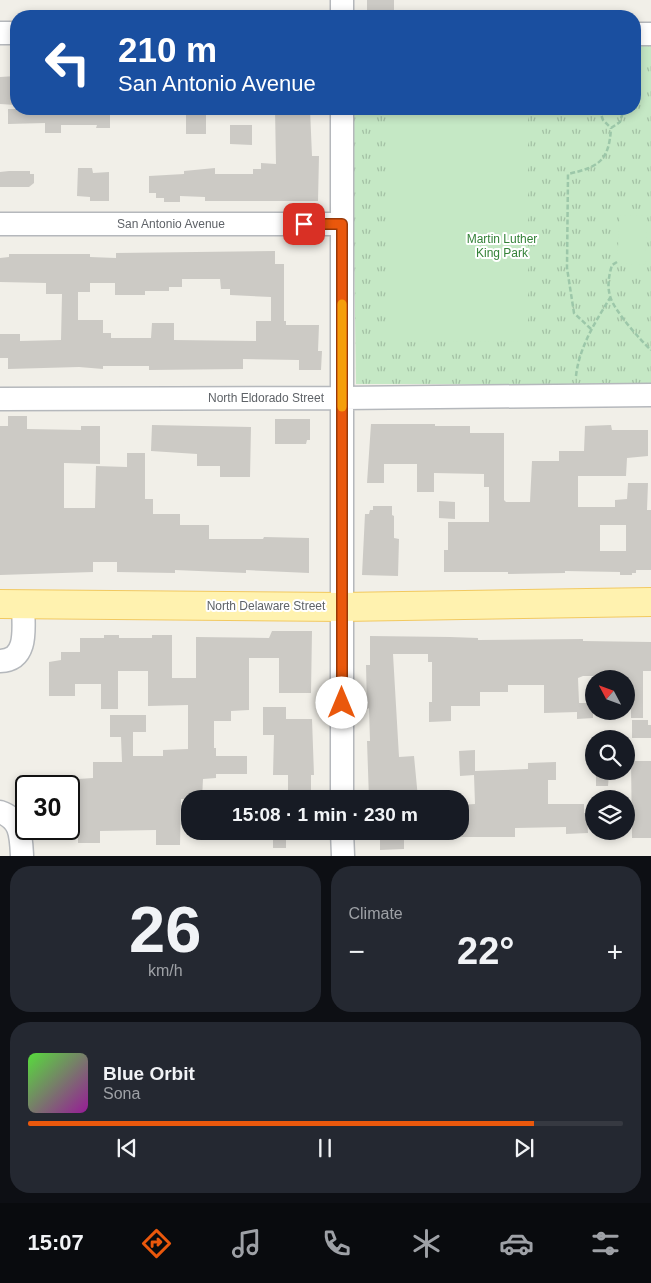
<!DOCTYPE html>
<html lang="en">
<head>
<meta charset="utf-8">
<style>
  :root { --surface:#171b24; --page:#242831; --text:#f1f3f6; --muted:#9ea1a6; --line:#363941; --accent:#ea580c }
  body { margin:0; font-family:Arial,sans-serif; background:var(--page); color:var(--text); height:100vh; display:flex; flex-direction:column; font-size:19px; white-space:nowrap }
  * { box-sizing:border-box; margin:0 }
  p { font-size:16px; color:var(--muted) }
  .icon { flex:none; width:28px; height:28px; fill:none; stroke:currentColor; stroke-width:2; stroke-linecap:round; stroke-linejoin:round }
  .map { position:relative; height:856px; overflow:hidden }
  .panel { display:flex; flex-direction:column; gap:10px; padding:10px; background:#0d0f14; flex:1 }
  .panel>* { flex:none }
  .hud { position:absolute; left:10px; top:10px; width:631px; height:105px; border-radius:20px; box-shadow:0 2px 8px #0003; background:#1a4fa0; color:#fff; overflow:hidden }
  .needle { width:32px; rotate:311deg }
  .controls { position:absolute; left:585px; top:670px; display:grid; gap:10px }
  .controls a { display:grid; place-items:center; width:50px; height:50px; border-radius:50%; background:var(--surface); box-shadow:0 2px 8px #0003; font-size:25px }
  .speed { position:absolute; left:15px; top:775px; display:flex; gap:10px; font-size:25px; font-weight:700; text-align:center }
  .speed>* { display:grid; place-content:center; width:65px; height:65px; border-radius:50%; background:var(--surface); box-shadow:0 2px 8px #0003; line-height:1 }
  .speed .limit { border:2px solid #111; border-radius:8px; background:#fff; color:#111 }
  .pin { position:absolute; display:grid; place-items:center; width:42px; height:42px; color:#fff; margin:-21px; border-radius:10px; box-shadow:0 2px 8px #0006 }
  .me { position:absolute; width:55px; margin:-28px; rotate:0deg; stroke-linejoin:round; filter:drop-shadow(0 0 4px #0008) }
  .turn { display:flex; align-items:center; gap:18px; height:105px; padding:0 25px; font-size:22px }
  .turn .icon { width:65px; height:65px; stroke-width:2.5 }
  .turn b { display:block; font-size:35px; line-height:42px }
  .big { font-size:38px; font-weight:700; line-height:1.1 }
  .panel .card { flex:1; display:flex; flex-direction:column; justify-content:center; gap:8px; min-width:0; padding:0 18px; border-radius:20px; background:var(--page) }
  .panel .dial { align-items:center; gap:0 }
  .dial b { font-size:65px; line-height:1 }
  .song { display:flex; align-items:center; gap:15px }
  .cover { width:60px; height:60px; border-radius:8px; background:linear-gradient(135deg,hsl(110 70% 55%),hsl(300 70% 35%)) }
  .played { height:5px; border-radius:2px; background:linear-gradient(90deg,var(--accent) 85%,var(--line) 85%) }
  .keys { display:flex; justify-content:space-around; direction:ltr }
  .heat { display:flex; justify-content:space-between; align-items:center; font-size:28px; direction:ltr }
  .panel .tiles { flex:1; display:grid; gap:10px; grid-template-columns:1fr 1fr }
  .card:last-child { grid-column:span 2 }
  .trip { position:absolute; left:181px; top:790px; width:288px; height:50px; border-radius:20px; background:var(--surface); box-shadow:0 2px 8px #0003; font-weight:700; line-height:50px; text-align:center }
  .tabs { display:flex; height:80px; justify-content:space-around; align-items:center; background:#090b0e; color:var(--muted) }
  .tabs .icon { width:35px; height:35px }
  .tabs .active { color:var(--accent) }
  .tabs b { font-size:22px; color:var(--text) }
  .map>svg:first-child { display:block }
</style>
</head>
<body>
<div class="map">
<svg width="651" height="856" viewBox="0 0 651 856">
  <defs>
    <pattern id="grass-tufts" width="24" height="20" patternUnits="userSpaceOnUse" patternTransform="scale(1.25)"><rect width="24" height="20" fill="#c5e8c5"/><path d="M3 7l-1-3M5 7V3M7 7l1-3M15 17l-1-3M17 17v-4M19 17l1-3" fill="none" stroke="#a3c0a4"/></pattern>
  </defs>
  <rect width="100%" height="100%" fill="#f1efe8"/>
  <!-- grass -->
  <path fill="url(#grass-tufts)" d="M635,44H651V384H356L352,109H635Z"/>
  <!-- garden -->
  <path fill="#c5e8c5" d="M391,109H528V341L391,342Z
    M620,215L647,216L645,265L617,263Z"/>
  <!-- building -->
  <path fill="#cccac5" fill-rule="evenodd" d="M367,0H394V15H367Z
    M16,76V105L0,104V77Z
    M8,109H110V128H96L97,125H61V133H45V123L8,124Z
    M275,109H310L312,156H319L318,201H205V197L180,196V202H164V198H156V193H149V176L184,174V171L215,168V174H253V169H261V163L276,164Z
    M186,114H206V134H186Z
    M230,125H252V145L230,144Z
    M78,168H92L93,173L109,172V201H90V197L77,196Z
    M9,171H30V174H34V183L29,187H0V172Z
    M275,251V264H284V321H286V325H319L318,351H322L321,370H299V360L243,359V369L149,370V366H103V369L79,367L8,369V358H0V334H20V341L61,340L62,294H46V283L0,282V258L9,257V254H90V257L116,258V253ZM182,279H220L221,289H230V295L271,297V321H256V341L174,340V323H152L151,338H111V333H103V320H78V292H90V283H115V295H145V291H169V287H182Z
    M8,416H27V429L81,430V426H100V464L64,463V508H95L96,466L127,467V453H145V499H153V514H180V525H209V539H263L264,537L309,538V573L246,570V573L175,570V573L117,572V562H93V572L0,575V426H8Z
    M275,419H310V440H307L306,444H275Z
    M371,424H435V426H470V433H504V500L506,502H530L532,461H559V451H584L585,426L611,425L612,430H648V456L627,458L626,476H578V507H615V500L627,499L628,483H648L647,510H651V570H636V573H632V575H620V572L565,571V573L508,574V572H444V550H448V522H489V487H484V474L434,473V492H417V464H384V483H367ZM600,525H626V551H600Z
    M152,425L251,427L250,477H220V466H197V454L151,451Z
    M439,501L455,502V519L439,518Z
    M373,506H392V515L394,516V538L399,539L398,576L362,575L365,514H369L370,510H373Z
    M272,631H312L311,693H279V658H249V710L231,711V721H214V748H216V756H247V774H216V778L203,779L202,799H181L180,845H156V830L100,831V843H78V800H69V787H78V779L93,778V762H122L121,737H110V715H146V732H133V756H163V750L188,749V705L148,706V671H118V709H101V684H75V696H49V662L61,660V652H80V638H104V635H119V638H152V635H172V678H196V637L269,638Z
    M370,636L450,637L478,638V640L583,639V641L651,642V671H643V718H631V707H626V679H623V676H583L578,678L579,703H593V718L577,719V712L544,713V685H508V692H480V706H451V721L429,722V702H432V662H428V654H393L399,757L414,756L418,798L369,799L367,741H370L369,708L367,709L366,665H370Z
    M263,707H286V719H312L314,775H311V799H288V775H273L274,735H263Z
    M632,720H648V725H651V738H632Z
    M475,750V771L528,769V763L556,762V780H548V804H584V813H587L588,833L566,834V827L515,828V837H460V805L475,804L474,775L460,776L459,751Z
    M631,761H651V838H632Z
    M596,774H609L608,786H596Z
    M273,831H286V848H273Z
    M380,831H404V849L380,850Z"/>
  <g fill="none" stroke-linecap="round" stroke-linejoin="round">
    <!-- minor casing -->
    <g stroke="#b5b8bc" stroke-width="25">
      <path id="minor" d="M342,0V16
        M0,33H16
        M635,34H651
        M342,109V799
        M0,224H342
        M0,399L342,398L651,395
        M0,661C30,660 23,625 23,604
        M0,812C21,819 21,836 22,856
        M342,831L343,856"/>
    </g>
    <!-- major casing -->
    <g stroke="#f2c960" stroke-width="30">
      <path id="major" d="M0,604L342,607L651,602"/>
    </g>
    <!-- path -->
    <path stroke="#9cc7a9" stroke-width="2.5" stroke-dasharray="5 2.5" stroke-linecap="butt" d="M599,109L603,120L611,128
      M611,128L620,122L624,109
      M617,262L612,265C609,275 607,285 610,296C613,309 640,340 651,350
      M591,329L574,313L567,268L568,174C599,167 609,161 611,128
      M576,376C579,348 595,322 610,298"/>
    <!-- minor -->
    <use href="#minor" stroke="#fff" stroke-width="22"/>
    <!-- major -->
    <use href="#major" stroke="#fff2af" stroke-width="28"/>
  </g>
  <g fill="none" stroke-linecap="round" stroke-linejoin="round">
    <!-- route casing -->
    <g stroke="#983908" stroke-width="12">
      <path id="route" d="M304,224H342V703"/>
    </g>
    <!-- route -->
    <use href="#route" stroke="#ea580c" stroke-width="9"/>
    <!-- slow -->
    <path stroke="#f59e0b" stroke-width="9" d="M342,304V407"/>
  </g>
  <g text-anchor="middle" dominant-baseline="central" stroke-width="4" stroke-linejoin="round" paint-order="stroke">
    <!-- street labels -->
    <g font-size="12" fill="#5f6368" stroke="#fff">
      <text x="171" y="224">San Antonio Avenue</text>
      <text x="266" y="398">North Eldorado Street</text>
      <text x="266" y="606">North Delaware Street</text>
    </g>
    <!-- park labels -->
    <g font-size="12" fill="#348238" stroke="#fff">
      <text x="502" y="239">Martin Luther<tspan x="502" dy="14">King Park</tspan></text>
    </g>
  </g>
</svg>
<div class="controls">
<a><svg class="needle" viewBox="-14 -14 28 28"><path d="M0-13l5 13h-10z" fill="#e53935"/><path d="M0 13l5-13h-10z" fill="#9ea1a6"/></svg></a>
<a><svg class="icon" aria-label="search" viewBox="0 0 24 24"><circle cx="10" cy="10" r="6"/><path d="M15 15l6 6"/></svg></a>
<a><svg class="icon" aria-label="layers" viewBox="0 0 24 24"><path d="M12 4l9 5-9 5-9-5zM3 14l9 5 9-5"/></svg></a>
</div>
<div class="speed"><div class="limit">30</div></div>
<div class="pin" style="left:304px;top:224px;background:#d93025"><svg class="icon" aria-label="arrive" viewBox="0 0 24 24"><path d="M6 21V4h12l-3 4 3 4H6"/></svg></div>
<svg class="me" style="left:342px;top:703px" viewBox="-20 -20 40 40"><circle r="19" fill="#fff"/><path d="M0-13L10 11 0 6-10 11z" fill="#ea580c"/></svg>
<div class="trip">15:08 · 1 min · 230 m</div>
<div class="hud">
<div class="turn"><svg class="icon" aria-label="left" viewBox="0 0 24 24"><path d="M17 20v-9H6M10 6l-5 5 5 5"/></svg><div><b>210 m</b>San Antonio Avenue</div></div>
</div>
</div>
<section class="panel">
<div class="tiles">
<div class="card dial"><b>26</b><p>km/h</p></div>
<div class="card"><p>Climate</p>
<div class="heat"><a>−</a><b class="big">22°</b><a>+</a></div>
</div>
<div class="card">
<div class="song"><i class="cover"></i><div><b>Blue Orbit</b><p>Sona</p></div></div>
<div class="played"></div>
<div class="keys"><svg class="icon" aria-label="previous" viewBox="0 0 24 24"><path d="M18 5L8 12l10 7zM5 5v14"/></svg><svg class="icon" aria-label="pause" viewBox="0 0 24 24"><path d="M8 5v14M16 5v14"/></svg><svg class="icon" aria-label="next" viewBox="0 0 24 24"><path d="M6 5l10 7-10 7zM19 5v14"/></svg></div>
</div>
</div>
</section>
<nav class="tabs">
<b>15:07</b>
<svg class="icon active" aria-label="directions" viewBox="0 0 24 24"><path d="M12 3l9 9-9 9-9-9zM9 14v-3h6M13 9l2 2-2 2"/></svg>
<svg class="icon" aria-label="music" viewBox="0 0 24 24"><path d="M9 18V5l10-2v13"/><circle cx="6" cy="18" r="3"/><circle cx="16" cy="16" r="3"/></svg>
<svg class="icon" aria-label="phone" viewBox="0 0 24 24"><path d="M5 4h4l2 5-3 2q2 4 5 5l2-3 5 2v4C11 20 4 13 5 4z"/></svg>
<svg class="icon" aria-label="climate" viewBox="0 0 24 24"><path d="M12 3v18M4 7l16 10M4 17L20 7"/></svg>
<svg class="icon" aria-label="car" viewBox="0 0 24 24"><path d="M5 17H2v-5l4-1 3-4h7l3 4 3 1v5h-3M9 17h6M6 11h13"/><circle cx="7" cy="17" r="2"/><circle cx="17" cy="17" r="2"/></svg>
<svg class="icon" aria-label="filters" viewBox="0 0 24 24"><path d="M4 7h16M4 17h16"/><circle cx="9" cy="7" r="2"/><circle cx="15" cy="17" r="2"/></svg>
</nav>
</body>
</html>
